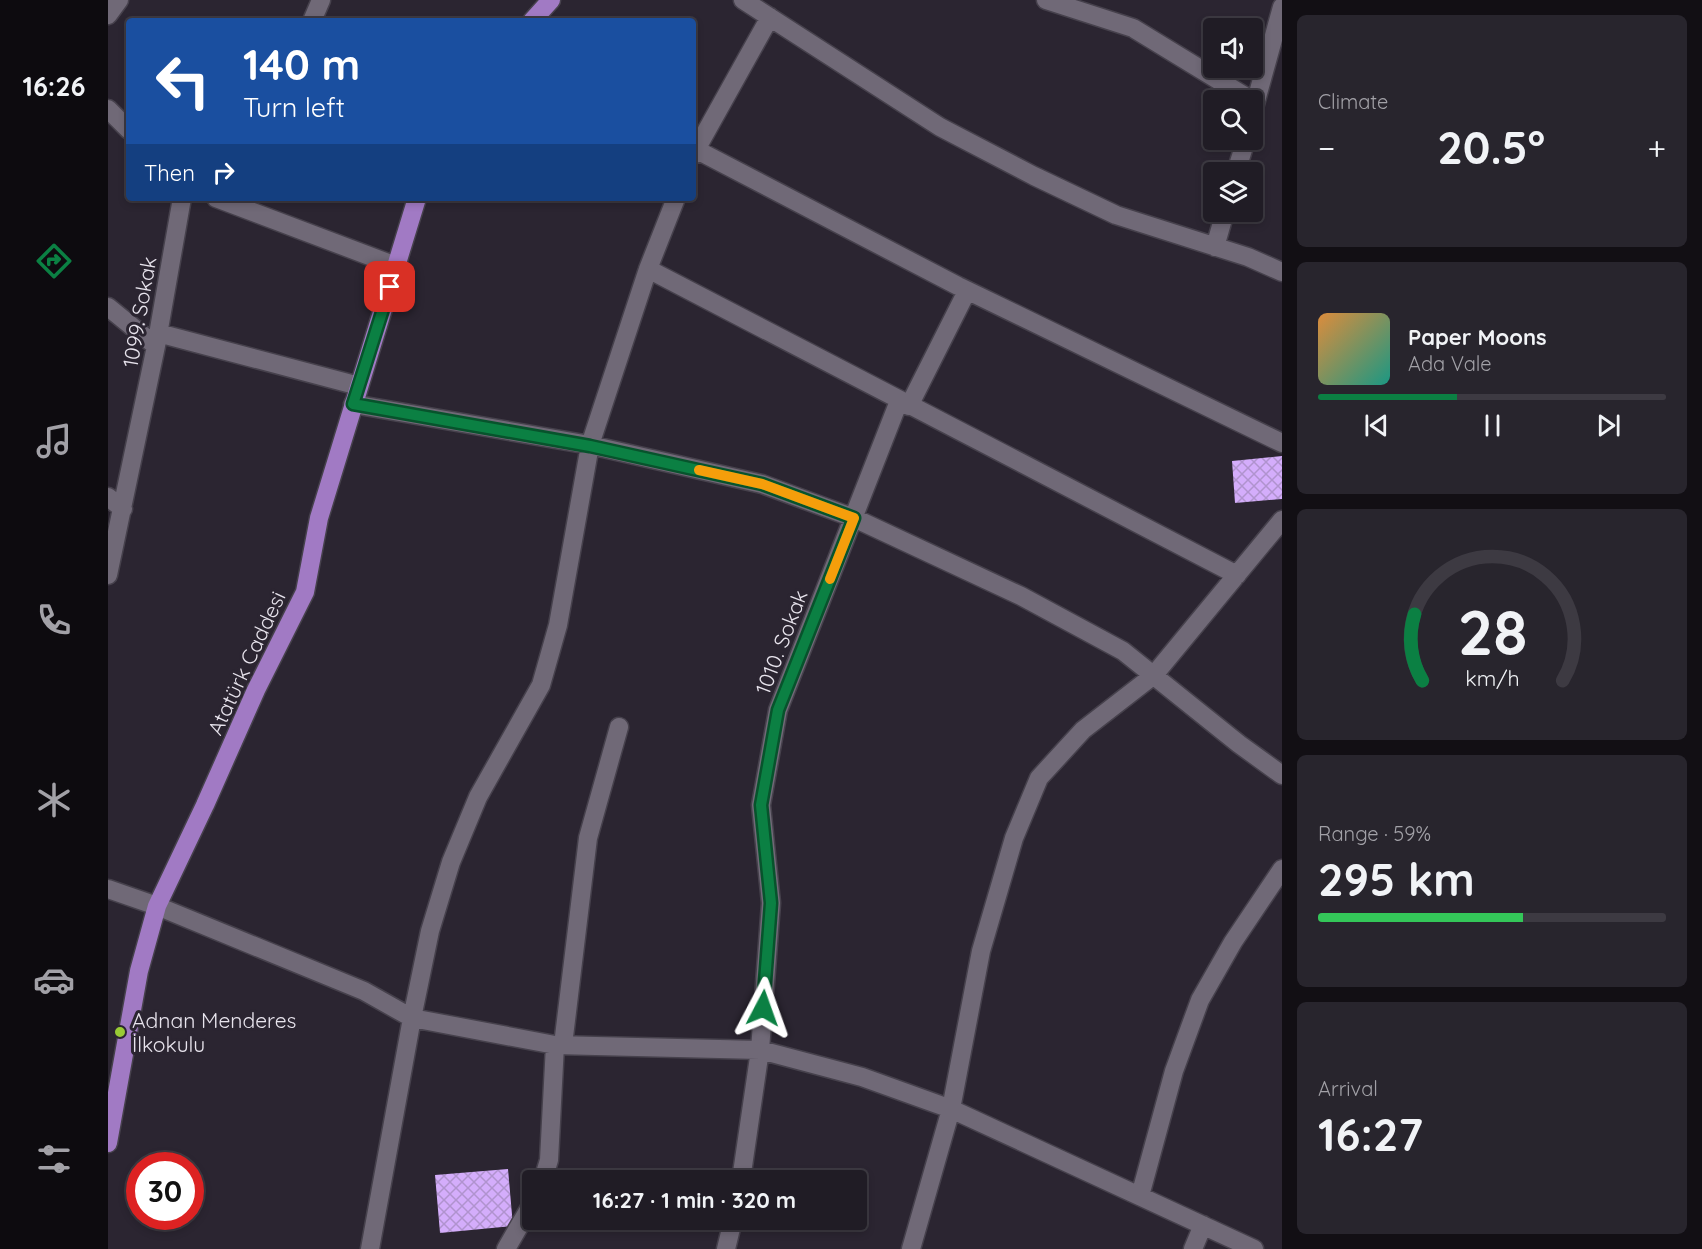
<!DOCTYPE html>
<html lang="en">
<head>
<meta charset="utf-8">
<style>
  :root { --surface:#201c25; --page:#28252d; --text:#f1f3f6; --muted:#a2a1a7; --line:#3d3a42; --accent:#0b8043 }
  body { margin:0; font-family:Quicksand,sans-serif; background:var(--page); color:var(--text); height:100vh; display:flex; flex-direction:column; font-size:22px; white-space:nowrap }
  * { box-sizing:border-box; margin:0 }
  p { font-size:20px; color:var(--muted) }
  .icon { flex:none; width:33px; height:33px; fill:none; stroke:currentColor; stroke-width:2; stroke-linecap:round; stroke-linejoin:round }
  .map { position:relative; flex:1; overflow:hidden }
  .side { display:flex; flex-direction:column; gap:15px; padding:15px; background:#120f14; width:420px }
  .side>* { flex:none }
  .hud { position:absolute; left:18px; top:18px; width:570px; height:183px; border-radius:6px; box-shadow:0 3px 9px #0003,0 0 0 2px var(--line); background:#1a4fa0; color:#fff; overflow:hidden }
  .tools { position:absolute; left:1095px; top:18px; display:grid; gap:12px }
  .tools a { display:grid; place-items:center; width:60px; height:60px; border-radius:6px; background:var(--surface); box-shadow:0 3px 9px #0003,0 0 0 2px var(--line); font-size:30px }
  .speed { position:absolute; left:18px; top:1152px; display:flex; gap:12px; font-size:30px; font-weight:700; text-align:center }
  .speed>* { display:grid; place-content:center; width:78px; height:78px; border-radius:50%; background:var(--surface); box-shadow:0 3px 9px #0003,0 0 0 2px var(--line); line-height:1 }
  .speed .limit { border:9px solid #d22; background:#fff; color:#111 }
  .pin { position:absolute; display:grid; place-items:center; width:51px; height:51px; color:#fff; margin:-26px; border-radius:12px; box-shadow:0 3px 9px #0006 }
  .me { position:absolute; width:66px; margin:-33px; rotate:4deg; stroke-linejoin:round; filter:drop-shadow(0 0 4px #0008) }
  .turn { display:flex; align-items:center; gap:21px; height:126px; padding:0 18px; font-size:27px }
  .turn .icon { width:78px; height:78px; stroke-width:2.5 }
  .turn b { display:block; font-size:42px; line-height:51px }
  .then { display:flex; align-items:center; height:57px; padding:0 18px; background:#0003; gap:12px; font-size:22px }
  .big { font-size:45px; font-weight:700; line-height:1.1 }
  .side .widget { flex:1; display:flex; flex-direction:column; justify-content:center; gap:9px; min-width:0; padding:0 21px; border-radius:9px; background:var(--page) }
  .side .dial { align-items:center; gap:0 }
  .dial svg { height:156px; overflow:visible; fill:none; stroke:var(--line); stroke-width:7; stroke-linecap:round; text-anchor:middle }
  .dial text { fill:var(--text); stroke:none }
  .song { display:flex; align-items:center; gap:18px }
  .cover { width:72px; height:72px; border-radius:9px; background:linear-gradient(135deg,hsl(30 70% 55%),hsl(170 70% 35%)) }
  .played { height:6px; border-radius:3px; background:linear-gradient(90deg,var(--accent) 40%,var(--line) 40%) }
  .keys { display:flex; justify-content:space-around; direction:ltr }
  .heat { display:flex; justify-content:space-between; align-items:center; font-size:33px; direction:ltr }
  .charge { height:9px; border-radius:4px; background:linear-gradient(90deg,#34c759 59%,var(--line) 0) }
  .trip { position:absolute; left:414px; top:1170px; width:345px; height:60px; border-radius:6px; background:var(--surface); box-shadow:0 3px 9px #0003,0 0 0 2px var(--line); font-weight:700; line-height:60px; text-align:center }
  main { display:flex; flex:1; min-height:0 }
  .tab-bar { display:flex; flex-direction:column; width:108px; justify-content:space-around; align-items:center; background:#0d0b0f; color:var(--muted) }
  .tab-bar .icon { width:42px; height:42px }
  .tab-bar .active { color:var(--accent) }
  .tab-bar b { font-size:27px; color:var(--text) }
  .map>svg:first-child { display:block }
</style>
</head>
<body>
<main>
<nav class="tab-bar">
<b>16:26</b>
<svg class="icon active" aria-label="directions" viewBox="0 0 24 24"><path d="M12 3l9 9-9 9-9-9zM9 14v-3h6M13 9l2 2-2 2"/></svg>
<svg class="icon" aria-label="music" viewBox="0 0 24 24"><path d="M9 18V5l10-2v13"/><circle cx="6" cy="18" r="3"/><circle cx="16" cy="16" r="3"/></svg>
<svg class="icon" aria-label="phone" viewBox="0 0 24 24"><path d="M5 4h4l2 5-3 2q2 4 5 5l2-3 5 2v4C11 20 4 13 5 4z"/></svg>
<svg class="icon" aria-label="climate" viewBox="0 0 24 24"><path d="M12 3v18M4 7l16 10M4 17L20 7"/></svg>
<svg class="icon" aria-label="car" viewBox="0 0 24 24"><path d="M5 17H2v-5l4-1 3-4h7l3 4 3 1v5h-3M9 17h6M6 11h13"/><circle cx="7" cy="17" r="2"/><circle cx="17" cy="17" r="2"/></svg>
<svg class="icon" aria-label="filters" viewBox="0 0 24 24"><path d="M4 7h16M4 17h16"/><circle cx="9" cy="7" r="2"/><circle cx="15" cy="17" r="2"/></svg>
</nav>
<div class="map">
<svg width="1174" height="1249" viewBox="0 0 1174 1249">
  <defs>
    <pattern id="building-cross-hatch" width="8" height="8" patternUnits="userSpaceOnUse" patternTransform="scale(1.5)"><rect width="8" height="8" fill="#d4adfb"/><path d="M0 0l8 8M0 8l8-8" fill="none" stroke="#b093ce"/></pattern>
  </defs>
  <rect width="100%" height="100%" fill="#2b2531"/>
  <!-- building -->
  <path fill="url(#building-cross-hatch)" d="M1174,456V499L1127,503L1124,461Z
    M400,1169L405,1226L332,1233L327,1175Z"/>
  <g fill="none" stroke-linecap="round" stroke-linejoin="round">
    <!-- minor casing -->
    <g stroke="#46414c" stroke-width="21">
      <path id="minor" d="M635,0L832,127L926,176L1008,215L1140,257L1174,272
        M938,0L1025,28L1143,100
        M0,15L11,0
        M204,21L213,0
        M0,109L21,130
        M1144,115L1174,7
        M587,149L850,286L1174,443
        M585,155L662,17
        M1128,172L1138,140
        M108,198L288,266
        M1107,247L1117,212
        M540,269L1129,575
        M0,307L48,346
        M50,333L251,386
        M245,404L482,445L654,484L746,518L913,596L1015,651L1131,744L1174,775
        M801,406L859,291
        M0,497L15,509
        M0,575L48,346L74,198
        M0,889L49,906L256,991L304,1018L447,1045L652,1050L754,1077L843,1109L1146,1249
        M455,1045L480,838L511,727
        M435,1180L441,1160L447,1045
        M633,1180L652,1050L663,903L653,805L670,710L791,401
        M1032,1196L1066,1071L1092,1000L1125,942L1174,869
        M262,1249L304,1018L322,931L343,862L370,797L433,685L450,625L482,445L540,269L568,198
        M398,1249L424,1204
        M618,1249L625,1220
        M803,1249L843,1109L873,951L906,838L931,778L975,730L1046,675L1174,520
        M1085,1249L1095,1225"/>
    </g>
    <!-- major casing -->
    <g stroke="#46414c" stroke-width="21">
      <path id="major" d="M424,21L443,0
        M0,1143L31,971L49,906L97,805L148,690L197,592L211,518L309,198"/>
    </g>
    <!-- minor -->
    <use href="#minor" stroke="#706977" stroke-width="18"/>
    <!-- major -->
    <use href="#major" stroke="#a17ac4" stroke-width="18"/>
  </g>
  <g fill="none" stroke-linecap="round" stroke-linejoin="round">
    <!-- route casing -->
    <g stroke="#07532c" stroke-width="15">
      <path id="route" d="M282,287L245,404L482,446L590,470L654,484L746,518L670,710L653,805L663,903L655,1008"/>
    </g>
    <!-- route -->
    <use href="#route" stroke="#0b8043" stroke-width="10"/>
    <!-- slow -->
    <path stroke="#f59e0b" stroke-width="10" d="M591,470L654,484L746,518L722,579"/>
  </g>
  <!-- markers -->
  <circle fill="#99cb35" stroke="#2b2531" stroke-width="2" cx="12" cy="1032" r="6"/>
  <g text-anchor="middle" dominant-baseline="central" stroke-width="6" stroke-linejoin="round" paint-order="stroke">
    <!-- street labels -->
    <g font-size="21" fill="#e8e4ed" stroke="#2b2531">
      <text transform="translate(31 312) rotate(-80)">1099. Sokak</text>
      <text transform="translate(673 642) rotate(-69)">1010. Sokak</text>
      <text transform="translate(138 663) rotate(-65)">Atatürk Caddesi</text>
    </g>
    <!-- poi labels -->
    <g font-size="21" fill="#e8e4ed" stroke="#2b2531" text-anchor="start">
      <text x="24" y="1020">Adnan Menderes<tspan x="24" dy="24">İlkokulu</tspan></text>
    </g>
  </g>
</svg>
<div class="tools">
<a><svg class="icon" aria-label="sound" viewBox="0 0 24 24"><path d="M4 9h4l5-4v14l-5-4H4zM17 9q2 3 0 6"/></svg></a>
<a><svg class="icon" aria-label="search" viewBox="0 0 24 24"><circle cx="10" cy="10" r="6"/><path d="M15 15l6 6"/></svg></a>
<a><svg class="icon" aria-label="layers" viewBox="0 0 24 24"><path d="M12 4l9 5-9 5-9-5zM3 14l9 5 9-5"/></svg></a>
</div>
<div class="speed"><div class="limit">30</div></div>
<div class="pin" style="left:282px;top:287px;background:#d93025"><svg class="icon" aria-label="arrive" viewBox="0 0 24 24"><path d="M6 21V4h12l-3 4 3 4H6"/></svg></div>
<svg class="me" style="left:655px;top:1008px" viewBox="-20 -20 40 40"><path d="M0-17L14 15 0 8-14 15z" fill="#0b8043" stroke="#fff" stroke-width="4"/></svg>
<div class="trip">16:27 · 1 min · 320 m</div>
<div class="hud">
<div class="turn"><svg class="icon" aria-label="left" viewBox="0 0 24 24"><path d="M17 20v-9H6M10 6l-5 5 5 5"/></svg><div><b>140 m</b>Turn left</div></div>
<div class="then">Then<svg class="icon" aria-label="right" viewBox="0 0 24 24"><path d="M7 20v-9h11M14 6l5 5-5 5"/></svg></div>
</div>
</div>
<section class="side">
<div class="widget"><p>Climate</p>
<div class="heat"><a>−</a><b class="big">20.5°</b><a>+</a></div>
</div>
<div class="widget">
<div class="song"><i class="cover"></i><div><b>Paper Moons</b><p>Ada Vale</p></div></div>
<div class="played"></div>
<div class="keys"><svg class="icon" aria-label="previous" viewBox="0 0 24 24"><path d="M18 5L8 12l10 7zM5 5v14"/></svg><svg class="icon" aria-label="pause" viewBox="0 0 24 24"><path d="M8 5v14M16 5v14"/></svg><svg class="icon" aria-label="next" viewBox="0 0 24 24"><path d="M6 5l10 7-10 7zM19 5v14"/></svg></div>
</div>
<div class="widget dial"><svg viewBox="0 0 100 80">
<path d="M14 69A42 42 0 1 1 86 69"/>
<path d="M14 69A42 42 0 0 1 10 35" stroke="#0b8043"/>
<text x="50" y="56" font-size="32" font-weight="700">28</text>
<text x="50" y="72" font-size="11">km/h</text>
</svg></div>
<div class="widget"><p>Range · 59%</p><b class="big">295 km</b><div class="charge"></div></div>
<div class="widget"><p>Arrival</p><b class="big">16:27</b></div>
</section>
</main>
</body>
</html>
